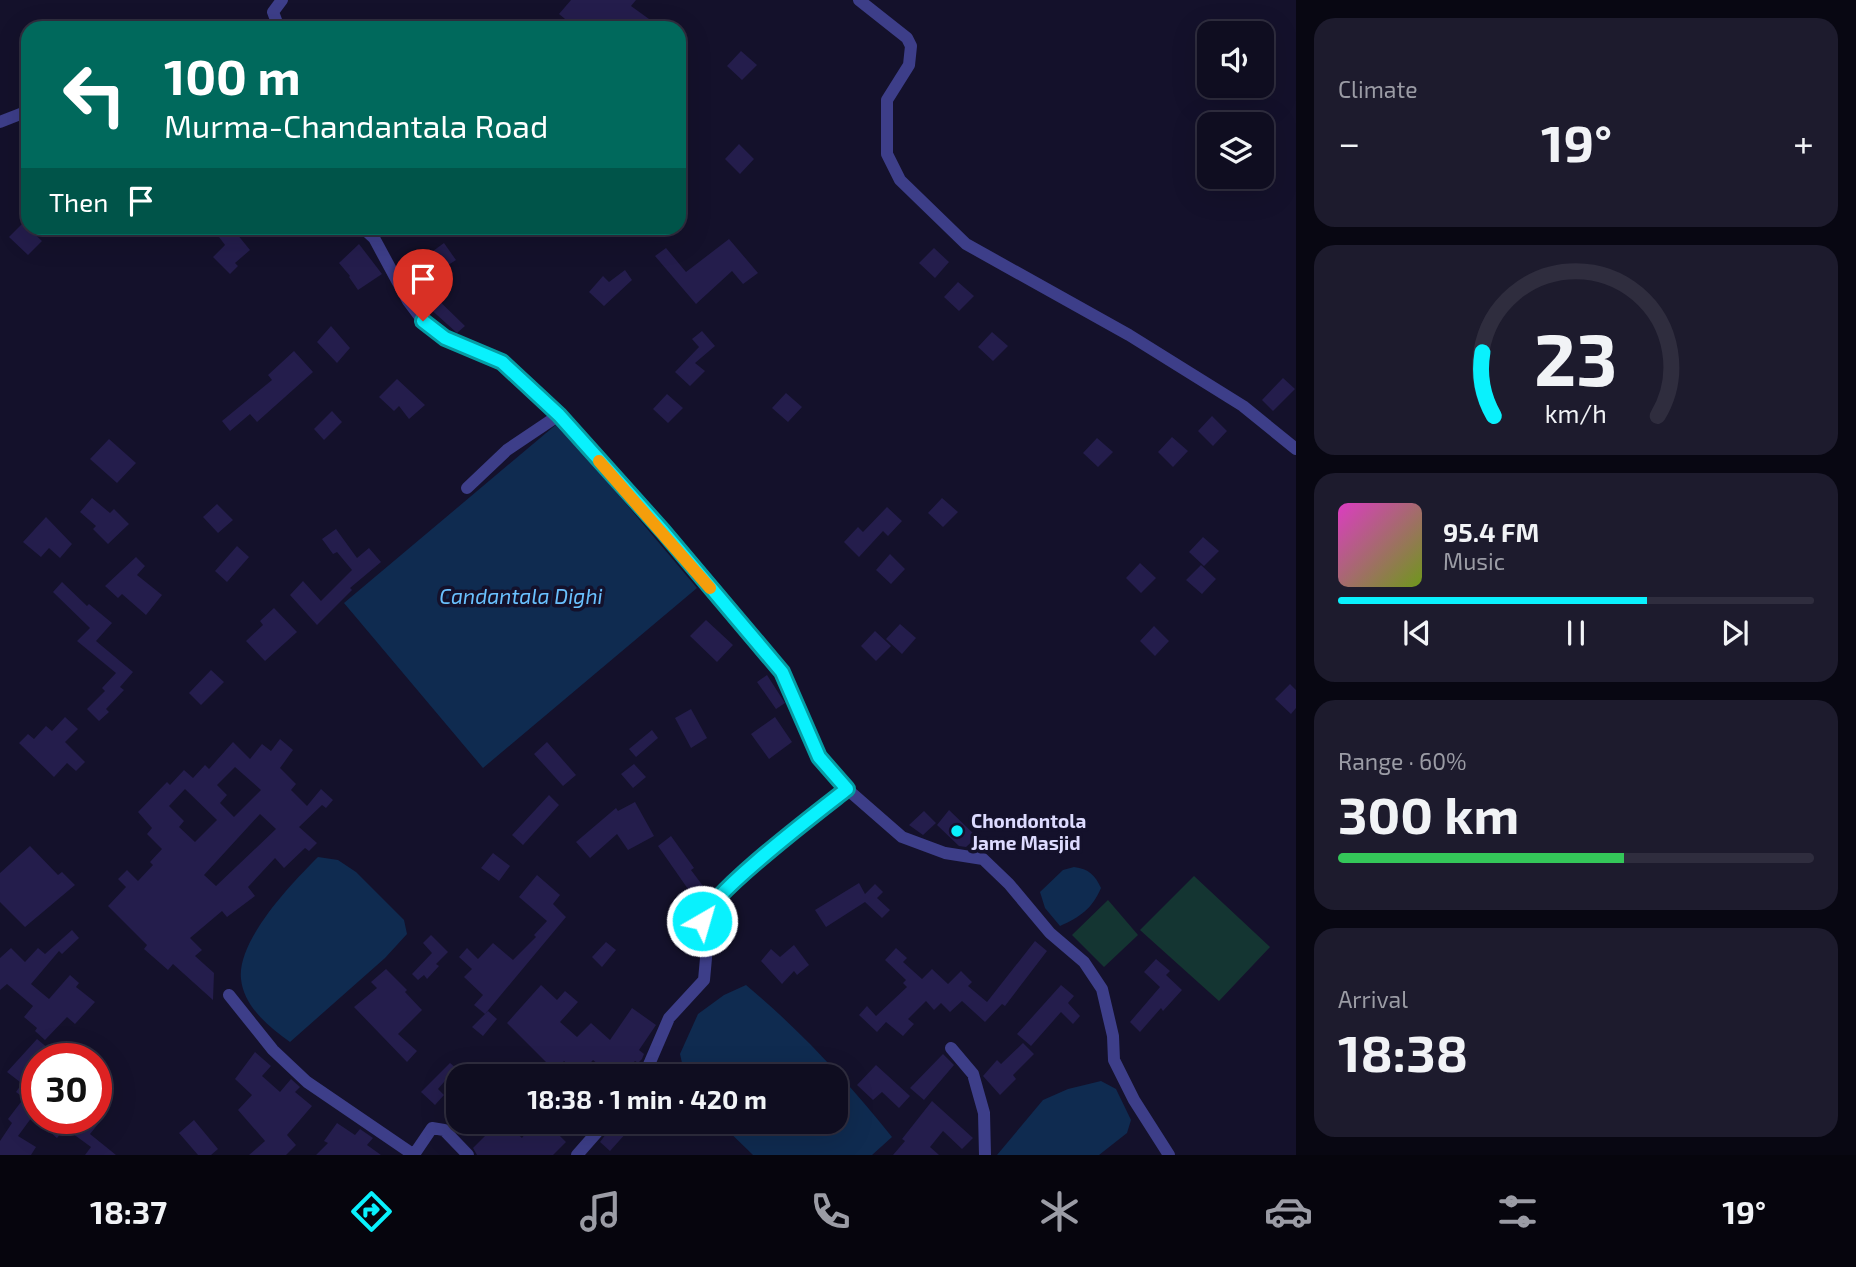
<!DOCTYPE html>
<html lang="en">
<head>
<meta charset="utf-8">
<style>
  :root { --surface:#0f0d20; --page:#1d1b2d; --text:#f1f3f6; --muted:#9b9ca5; --line:#2f2d3e; --accent:#09f1fd }
  body { margin:0; font-family:"Exo 2",sans-serif; background:var(--page); color:var(--text); height:100vh; display:flex; flex-direction:column; font-size:26px; white-space:nowrap }
  * { box-sizing:border-box; margin:0 }
  p { font-size:23px; color:var(--muted) }
  .icon { flex:none; width:38px; height:38px; fill:none; stroke:currentColor; stroke-width:2; stroke-linecap:round; stroke-linejoin:round }
  .map { position:relative; flex:1; overflow:hidden }
  .details { display:flex; flex-direction:column; gap:18px; padding:18px; background:#080712; width:560px }
  .details>* { flex:none }
  .guide { position:absolute; left:21px; top:21px; width:665px; height:214px; border-radius:21px; box-shadow:0 7px 28px #0002,0 0 0 2px var(--line); background:#00695c; color:#fff; overflow:hidden }
  .controls { position:absolute; left:1197px; top:21px; display:grid; gap:14px }
  .controls a { display:grid; place-items:center; width:77px; height:77px; border-radius:14px; background:var(--surface); box-shadow:0 7px 28px #0002,0 0 0 2px var(--line); font-size:35px }
  .speed { position:absolute; left:21px; top:1043px; display:flex; gap:14px; font-size:35px; font-weight:700; text-align:center }
  .speed>* { display:grid; place-content:center; width:91px; height:91px; border-radius:50%; background:var(--surface); box-shadow:0 7px 28px #0002,0 0 0 2px var(--line); line-height:1 }
  .speed .limit { border:10px solid #d22; background:#fff; color:#111 }
  .pin { position:absolute; display:grid; place-items:center; width:60px; height:60px; color:#fff; margin:-72px -30px; border-radius:50% 50% 50% 0; rotate:-45deg; box-shadow:0 0 7px #0007 }
  .pin .icon { rotate:45deg }
  .me { position:absolute; width:77px; margin:-38px; rotate:38deg; stroke-linejoin:round; filter:drop-shadow(0 0 5px #0008) }
  .turn { display:flex; align-items:center; gap:24px; height:147px; padding:0 28px; font-size:32px }
  .turn .icon { width:91px; height:91px; stroke-width:2.5 }
  .turn b { display:block; font-size:49px; line-height:60px }
  .then { display:flex; align-items:center; height:66px; padding:0 28px; background:#0003; gap:14px; font-size:26px }
  .big { font-size:52px; font-weight:700; line-height:1.1 }
  .details .tile { flex:1; display:flex; flex-direction:column; justify-content:center; gap:10px; min-width:0; padding:0 24px; border-radius:21px; background:var(--page) }
  .details .dial { align-items:center; gap:0 }
  .dial svg { height:182px; overflow:visible; fill:none; stroke:var(--line); stroke-width:7; stroke-linecap:round; text-anchor:middle }
  .dial text { fill:var(--text); stroke:none }
  .song { display:flex; align-items:center; gap:21px }
  .cover { width:84px; height:84px; border-radius:10px; background:linear-gradient(135deg,hsl(310 70% 55%),hsl(80 70% 35%)) }
  .played { height:7px; border-radius:4px; background:linear-gradient(90deg,var(--accent) 65%,var(--line) 65%) }
  .keys { display:flex; justify-content:space-around; direction:ltr }
  .heat { display:flex; justify-content:space-between; align-items:center; font-size:38px; direction:ltr }
  .charge { height:10px; border-radius:5px; background:linear-gradient(90deg,#34c759 60%,var(--line) 0) }
  .trip { position:absolute; left:446px; top:1064px; width:402px; height:70px; border-radius:21px; background:var(--surface); box-shadow:0 7px 28px #0002,0 0 0 2px var(--line); font-weight:700; line-height:70px; text-align:center }
  .tab-bar { display:flex; height:112px; justify-content:space-around; align-items:center; background:#06050d; color:var(--muted) }
  .tab-bar .icon { width:49px; height:49px }
  .tab-bar .current { color:var(--accent) }
  .tab-bar b { font-size:32px; color:var(--text) }
  main { display:flex; flex:1; min-height:0 }
  .map>svg:first-child { display:block }
</style>
</head>
<body>
<main>
<div class="map">
<svg width="1296" height="1155" viewBox="0 0 1296 1155">
  <rect width="100%" height="100%" fill="#14112b"/>
  <!-- green -->
  <path fill="#143532" d="M1194,876L1270,947L1219,1001L1140,930Z
    M1108,900L1138,935L1104,967L1072,935Z"/>
  <!-- water -->
  <path fill="#0f2b50" d="M558,423L697,588L483,768L344,603Z
    M318,857L338,860L356,872L404,920L407,934L385,958L290,1042C269,1027 244,1007 241,979C237,940 292,883 318,857Z
    M1074,867C1089,869 1095,875 1101,888C1092,909 1080,917 1060,926L1045,908L1040,892L1063,870Z
    M746,985C800,1030 848,1082 892,1137L872,1155H753L719,1122H836V1076H685L680,1054L698,1014L724,995Z
    M1101,1081L1116,1089L1131,1120L1127,1133L1099,1155H997L1043,1100L1068,1089Z"/>
  <!-- building -->
  <path fill="#241d4c" fill-rule="evenodd" d="M571,0H636L631,6L649,19L643,28H576L559,14Z
    M741,51L757,65L742,80L727,66Z
    M739,144L754,159L740,174L725,159Z
    M28,218V228L42,241L28,255L9,237Z
    M232,228L250,250L235,263L238,266L230,274L213,257L225,245L219,237Z
    M729,239L758,273L743,284L732,271L696,304L655,256L666,248L686,272Z
    M444,243L456,260L445,267L433,251Z
    M359,244L382,274L358,290L349,277L350,276L339,263Z
    M934,248L949,262L935,278L919,263Z
    M625,270L632,280L604,306L589,292L603,276L609,282Z
    M958,282L974,296L959,311L944,297Z
    M426,288L465,326L457,333L417,297Z
    M331,326L350,348L337,363L317,342Z
    M702,331L715,346L695,363L705,371L690,386L675,372L699,347L692,339Z
    M992,332L1008,346L993,361L978,347Z
    M294,351L313,372L257,422L250,414L230,431L222,421L272,380L268,375Z
    M1283,378L1295,389L1273,411L1262,400Z
    M397,379L425,405L409,419L399,406L394,411L379,397Z
    M786,393L802,407L788,422L772,408Z
    M667,394L683,408L668,423L653,409Z
    M332,411L342,422L324,440L314,429Z
    M1212,416L1227,431L1213,446L1198,431Z
    M1172,437L1188,451L1173,467L1158,452Z
    M1097,438L1113,452L1098,467L1083,453Z
    M109,439L136,463L117,483L90,459Z
    M92,498L110,513L114,509L129,524L108,544L93,529L96,526L80,512Z
    M942,498L958,512L943,527L928,513Z
    M217,504L233,520L218,533L203,517Z
    M887,507L902,521L888,536L883,531L859,557L844,542L858,527L863,532Z
    M46,517L72,544L60,558L49,548L41,557L23,542Z
    M336,529L357,558L369,548L381,562L350,588L352,590L317,625L290,595L303,581L321,601L352,570L337,552L333,554L322,539Z
    M1203,537L1219,551L1204,566L1189,552Z
    M237,546L249,557L227,582L215,571Z
    M890,554L905,569L891,584L876,570Z
    M136,557L145,566L137,575L162,595L146,615L122,594L118,598L105,586Z
    M1140,563L1156,578L1141,593L1126,578Z
    M1201,565L1216,579L1202,594L1186,580Z
    M62,582L87,606L89,604L112,623L96,641L133,672L120,687L124,690L106,709L109,712L99,721L87,709L105,691L102,688L116,673L77,641L90,628L53,592Z
    M274,608L297,632L265,661L246,641L263,625L260,621Z
    M706,620L733,645L717,662L690,636Z
    M900,624L916,638L902,654L886,639Z
    M1154,626L1169,641L1155,656L1140,641Z
    M875,631L891,646L876,661L861,646Z
    M211,670L224,682L201,705L189,693Z
    M767,675L785,703L776,709L757,682Z
    M1290,684L1296,690V708L1291,714L1275,699Z
    M691,709L707,738L691,748L675,718Z
    M65,717L78,729L65,742L85,762L76,771L67,763L54,777L19,743L28,734L34,739L46,726L52,731Z
    M775,717L792,742L769,759L751,734Z
    M652,730L658,738L636,757L629,749Z
    M280,739L293,750L280,768L296,784L291,790L307,806L321,789L333,800L326,808L322,805L299,827L317,843L309,851L305,848L284,868L275,858L248,887L255,896L227,917L222,911L190,938L202,950L195,956L214,973L213,1000L173,964L168,970L144,949L147,945L108,906L126,887L118,879L127,870L138,881L153,865L150,862L162,849L147,834L152,828L138,812L167,782L170,785L184,770L193,778L205,765L209,769L233,742L250,759L262,744L271,751ZM235,767L261,790L234,817L220,803L227,795L217,785ZM185,789L217,820L195,842L179,827L184,821L169,806ZM260,814L276,829L216,886L204,875Z
    M547,742L576,775L563,786L534,754Z
    M634,764L646,777L633,788L621,774Z
    M549,795L559,805L523,845L512,835Z
    M635,802L654,836L628,850L617,834L590,858L576,842L616,808L618,811Z
    M949,810L977,837L966,847L959,846L937,825Z
    M924,811L936,823L923,835L909,825Z
    M671,836L694,868L691,870L709,894L697,902L658,846Z
    M30,846L58,875L62,872L75,885L25,927L0,902V873Z
    M493,853L510,866L499,881L481,868Z
    M537,875L560,895L553,904L566,917L485,1014L474,1005L483,995L464,977L472,969L459,957L467,948L478,959L493,943L513,960L536,937L534,935L547,921L519,897Z
    M859,883L865,894L875,884L883,892L877,898L890,910L882,918L865,902L826,927L815,910Z
    M72,930L79,938L62,954L59,951L31,984L49,999L70,975L79,983L76,987L95,1002L75,1024L67,1017L45,1040L35,1031L37,1028L24,1017L33,1006L7,984L0,990V958L11,948L25,962L38,948L45,954Z
    M431,935L448,952L436,964L439,966L427,979L424,975L418,980L412,974L432,953L423,943Z
    M1035,941L1047,951L1005,1006L1002,1004L985,1022L962,1001L950,1012L941,1003L934,1010L926,1001L908,1019L914,1024L903,1036L886,1022L877,1032L859,1015L867,1006L876,1016L907,987L903,983L906,980L885,960L896,948L907,958L903,962L922,979L932,969L948,984L961,971L972,982L968,986L987,1002Z
    M606,942L616,950L602,967L592,957Z
    M794,945L809,965L797,975L794,971L782,984L761,961L771,949L780,957Z
    M1156,959L1170,971L1166,975L1182,990L1163,1011L1161,1008L1140,1032L1130,1022L1160,987L1144,972Z
    M386,969L407,990L405,992L422,1010L398,1034L417,1051L407,1062L354,1007L377,988L371,982Z
    M541,985L557,1000L565,991L578,1002L560,1022L577,1037L591,1023L610,1040L632,1008L656,1025L639,1050L644,1054L642,1059L638,1063L635,1061L621,1075L610,1065L605,1070L593,1060L579,1075L564,1061L551,1076H535L547,1063L507,1023Z
    M1061,985L1074,996L1068,1003L1080,1016L1073,1024L1061,1012L1031,1046L1017,1034Z
    M488,1011L497,1019L483,1036L472,1027Z
    M37,1039L61,1059H37L20,1082L7,1072Z
    M1023,1043L1034,1054L1013,1075L1016,1079L1000,1095L983,1076L997,1060L1001,1064Z
    M255,1052L271,1066L262,1076L280,1092L291,1079L300,1087L295,1092L312,1106L287,1135L296,1145L286,1155H249L265,1141L238,1110L252,1095L235,1079Z
    M943,1054L954,1065L924,1100L910,1088Z
    M450,1063L456,1068L438,1089L444,1095L435,1105L421,1092Z
    M876,1065L910,1096L899,1108L882,1092L873,1100L857,1085Z
    M25,1079L37,1087V1118H103L90,1134L116,1155H85L91,1147L65,1128L57,1138L32,1117L18,1136L36,1147L31,1155H0V1141L12,1123L8,1119L24,1098L16,1092Z
    M932,1101L973,1138L962,1149L943,1131L930,1147L939,1155H893L905,1141L902,1139Z
    M194,1120L218,1149L211,1155H198L179,1133Z
    M499,1122H505L522,1138L525,1134L527,1136L542,1122H568L557,1133L566,1142L553,1155H477L473,1148Z
    M615,1122H636L610,1151L600,1142Z
    M337,1123L355,1135L360,1129L373,1138L367,1145L381,1155H316L328,1143L324,1141Z"/>
  <g fill="none" stroke-linecap="round" stroke-linejoin="round">
    <!-- minor -->
    <path stroke="#3d3e89" stroke-width="12" d="M859,0L907,38L911,46L909,65L887,100V154L900,180L966,244L1129,335L1243,406L1296,449
      M279,28L273,12L282,0
      M0,122L28,111
      M363,228L374,238L408,301L423,321L445,338L502,361L559,415L663,531L781,672L819,757L847,789L902,837L945,853L983,859L1009,884L1050,933L1084,962L1102,989L1113,1036L1114,1060L1134,1100L1169,1155
      M467,488L507,450L559,415
      M229,995L273,1050L307,1082L414,1155
      M951,1048L973,1074L984,1113L985,1155
      M644,1076L669,1018L704,980L706,958L702,921L704,912L795,829L847,789
      M415,1153L432,1128L444,1130L468,1155
      M577,1155L606,1122"/>
  </g>
  <g fill="none" stroke-linecap="round" stroke-linejoin="round">
    <!-- route casing -->
    <g stroke="#069da4" stroke-width="18">
      <path id="route" d="M423,321L445,338L502,362L559,415L663,531L782,672L819,757L847,789C819,811 709,894 702,921"/>
    </g>
    <!-- route -->
    <use href="#route" stroke="#09f1fd" stroke-width="12"/>
    <!-- slow -->
    <path stroke="#f59e0b" stroke-width="12" d="M599,461L710,588"/>
  </g>
  <!-- markers -->
  <circle fill="#09f1fd" stroke="#14112b" stroke-width="2.5" cx="957" cy="831" r="7"/>
  <g text-anchor="middle" dominant-baseline="central" stroke-width="7" stroke-linejoin="round" paint-order="stroke">
    <!-- poi labels -->
    <g font-size="19" font-weight="bold" fill="#dddbff" stroke="#14112b" text-anchor="start">
      <text x="971" y="820">Chondontola<tspan x="971" dy="22">Jame Masjid</tspan></text>
    </g>
    <!-- water labels -->
    <g font-size="21" font-style="italic" fill="#6ac1fe" stroke="#14112b">
      <text x="521" y="595">Candantala Dighi</text>
    </g>
  </g>
</svg>
<div class="controls">
<a><svg class="icon" aria-label="sound" viewBox="0 0 24 24"><path d="M4 9h4l5-4v14l-5-4H4zM17 9q2 3 0 6"/></svg></a>
<a><svg class="icon" aria-label="layers" viewBox="0 0 24 24"><path d="M12 4l9 5-9 5-9-5zM3 14l9 5 9-5"/></svg></a>
</div>
<div class="speed"><div class="limit">30</div></div>
<div class="pin" style="left:423px;top:321px;background:#d93025"><svg class="icon" aria-label="arrive" viewBox="0 0 24 24"><path d="M6 21V4h12l-3 4 3 4H6"/></svg></div>
<svg class="me" style="left:702px;top:921px" viewBox="-20 -20 40 40"><circle r="17" fill="#09f1fd" stroke="#fff" stroke-width="3"/><path d="M0-11L8 9 0 5-8 9z" fill="#fff"/></svg>
<div class="trip">18:38 · 1 min · 420 m</div>
<div class="guide">
<div class="turn"><svg class="icon" aria-label="left" viewBox="0 0 24 24"><path d="M17 20v-9H6M10 6l-5 5 5 5"/></svg><div><b>100 m</b>Murma-Chandantala Road</div></div>
<div class="then">Then<svg class="icon" aria-label="arrive" viewBox="0 0 24 24"><path d="M6 21V4h12l-3 4 3 4H6"/></svg></div>
</div>
</div>
<section class="details">
<div class="tile"><p>Climate</p>
<div class="heat"><a>−</a><b class="big">19°</b><a>+</a></div>
</div>
<div class="tile dial"><svg viewBox="0 0 100 80">
<path d="M14 69A42 42 0 1 1 86 69"/>
<path d="M14 69A42 42 0 0 1 9 41" stroke="#09f1fd"/>
<text x="50" y="56" font-size="32" font-weight="700">23</text>
<text x="50" y="72" font-size="11">km/h</text>
</svg></div>
<div class="tile">
<div class="song"><i class="cover"></i><div><b>95.4 FM</b><p>Music</p></div></div>
<div class="played"></div>
<div class="keys"><svg class="icon" aria-label="previous" viewBox="0 0 24 24"><path d="M18 5L8 12l10 7zM5 5v14"/></svg><svg class="icon" aria-label="pause" viewBox="0 0 24 24"><path d="M8 5v14M16 5v14"/></svg><svg class="icon" aria-label="next" viewBox="0 0 24 24"><path d="M6 5l10 7-10 7zM19 5v14"/></svg></div>
</div>
<div class="tile"><p>Range · 60%</p><b class="big">300 km</b><div class="charge"></div></div>
<div class="tile"><p>Arrival</p><b class="big">18:38</b></div>
</section>
</main>
<nav class="tab-bar">
<b>18:37</b>
<svg class="icon current" aria-label="directions" viewBox="0 0 24 24"><path d="M12 3l9 9-9 9-9-9zM9 14v-3h6M13 9l2 2-2 2"/></svg>
<svg class="icon" aria-label="music" viewBox="0 0 24 24"><path d="M9 18V5l10-2v13"/><circle cx="6" cy="18" r="3"/><circle cx="16" cy="16" r="3"/></svg>
<svg class="icon" aria-label="phone" viewBox="0 0 24 24"><path d="M5 4h4l2 5-3 2q2 4 5 5l2-3 5 2v4C11 20 4 13 5 4z"/></svg>
<svg class="icon" aria-label="climate" viewBox="0 0 24 24"><path d="M12 3v18M4 7l16 10M4 17L20 7"/></svg>
<svg class="icon" aria-label="car" viewBox="0 0 24 24"><path d="M5 17H2v-5l4-1 3-4h7l3 4 3 1v5h-3M9 17h6M6 11h13"/><circle cx="7" cy="17" r="2"/><circle cx="17" cy="17" r="2"/></svg>
<svg class="icon" aria-label="filters" viewBox="0 0 24 24"><path d="M4 7h16M4 17h16"/><circle cx="9" cy="7" r="2"/><circle cx="15" cy="17" r="2"/></svg>
<b>19°</b>
</nav>
</body>
</html>
